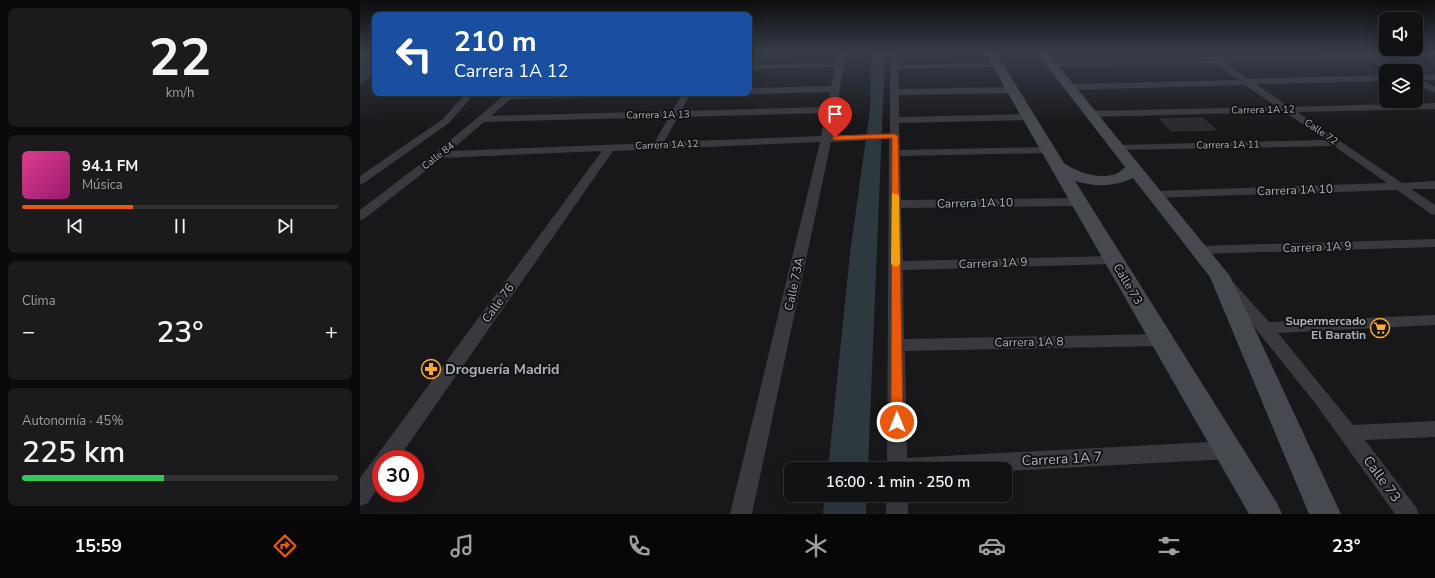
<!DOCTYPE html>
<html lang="es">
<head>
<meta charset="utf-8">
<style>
  :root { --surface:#121214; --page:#1b1b1d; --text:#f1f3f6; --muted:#9c9ea0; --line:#313234; --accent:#ea580c }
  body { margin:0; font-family:"Nunito Sans",sans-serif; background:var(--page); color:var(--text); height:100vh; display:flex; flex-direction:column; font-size:15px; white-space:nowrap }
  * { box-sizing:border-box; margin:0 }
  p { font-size:13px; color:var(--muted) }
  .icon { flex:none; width:22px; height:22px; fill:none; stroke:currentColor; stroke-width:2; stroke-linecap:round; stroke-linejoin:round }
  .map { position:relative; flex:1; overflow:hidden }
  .side { display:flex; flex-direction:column; gap:8px; padding:8px; background:#0a0a0b; width:360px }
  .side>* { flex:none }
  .guide { position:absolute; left:12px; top:12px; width:380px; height:84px; border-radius:8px; box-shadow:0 4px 16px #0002,0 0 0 1px var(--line); background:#1a4fa0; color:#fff; overflow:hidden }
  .controls { position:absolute; left:1019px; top:12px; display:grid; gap:8px }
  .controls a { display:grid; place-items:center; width:44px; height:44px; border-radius:8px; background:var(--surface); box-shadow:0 4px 16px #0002,0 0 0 1px var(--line); font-size:20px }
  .speed { position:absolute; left:12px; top:450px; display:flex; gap:8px; font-size:20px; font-weight:700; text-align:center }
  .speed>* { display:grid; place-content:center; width:52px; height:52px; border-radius:50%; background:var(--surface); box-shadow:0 4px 16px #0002,0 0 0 1px var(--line); line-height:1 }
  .speed .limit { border:6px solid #d22; background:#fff; color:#111 }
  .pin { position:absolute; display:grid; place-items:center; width:34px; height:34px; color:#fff; margin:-41px -17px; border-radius:50% 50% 50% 0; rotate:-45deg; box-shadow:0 0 4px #0007 }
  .pin .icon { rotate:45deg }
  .me { position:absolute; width:44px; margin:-22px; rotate:0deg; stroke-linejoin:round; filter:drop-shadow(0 0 3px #0008) }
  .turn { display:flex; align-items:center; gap:14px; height:84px; padding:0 16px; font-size:18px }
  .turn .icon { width:52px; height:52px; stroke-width:2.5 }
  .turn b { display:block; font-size:28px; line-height:34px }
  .big { font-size:30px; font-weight:600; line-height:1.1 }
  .side .widget { flex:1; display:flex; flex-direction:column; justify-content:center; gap:6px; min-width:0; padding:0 14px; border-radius:8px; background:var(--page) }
  .side .dial { align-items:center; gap:0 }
  .dial b { font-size:52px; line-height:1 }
  .song { display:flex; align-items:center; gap:12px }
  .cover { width:48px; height:48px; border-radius:6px; background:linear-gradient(135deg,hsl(330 70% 55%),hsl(320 70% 35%)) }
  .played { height:4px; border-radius:2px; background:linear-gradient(90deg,var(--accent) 35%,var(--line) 35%) }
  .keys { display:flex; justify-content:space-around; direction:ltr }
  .heat { display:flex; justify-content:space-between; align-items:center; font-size:22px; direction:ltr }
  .charge { height:6px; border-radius:3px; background:linear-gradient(90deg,#34c759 45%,var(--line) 0) }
  .trip { position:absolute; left:424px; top:462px; width:228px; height:40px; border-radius:8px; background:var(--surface); box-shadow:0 4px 16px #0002,0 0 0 1px var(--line); font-weight:600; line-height:40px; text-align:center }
  .dock { display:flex; height:64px; justify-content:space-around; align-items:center; background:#070708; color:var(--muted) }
  .dock .icon { width:28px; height:28px }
  .dock .current { color:var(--accent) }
  .dock b { font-size:18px; color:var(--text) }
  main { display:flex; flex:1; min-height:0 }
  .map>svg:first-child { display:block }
</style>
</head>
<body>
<main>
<section class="side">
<div class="widget dial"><b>22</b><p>km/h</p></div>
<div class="widget">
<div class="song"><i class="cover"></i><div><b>94.1 FM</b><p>Música</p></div></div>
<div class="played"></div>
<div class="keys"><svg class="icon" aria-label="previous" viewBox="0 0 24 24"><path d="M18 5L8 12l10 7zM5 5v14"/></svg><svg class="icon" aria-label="pause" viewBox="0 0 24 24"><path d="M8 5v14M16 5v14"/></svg><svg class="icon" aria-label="next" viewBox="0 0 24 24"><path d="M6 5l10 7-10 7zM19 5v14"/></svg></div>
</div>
<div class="widget"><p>Clima</p>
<div class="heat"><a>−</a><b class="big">23°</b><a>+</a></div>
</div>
<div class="widget"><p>Autonomía · 45%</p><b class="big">225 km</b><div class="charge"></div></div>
</section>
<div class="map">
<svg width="1075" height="514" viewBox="0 0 1075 514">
  <rect width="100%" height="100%" fill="#18181a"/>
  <!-- water -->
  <path fill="#2d383f" d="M0,53H15V74L0,84Z
    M511,53H525L508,469H468L490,253L510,110Z
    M465,495H507L506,514H463Z"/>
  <!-- building -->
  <path fill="#2b2b2e" stroke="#323236" d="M843,118L856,130L811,131L800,119Z"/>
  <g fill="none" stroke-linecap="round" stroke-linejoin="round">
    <!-- street -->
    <path fill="#393a3f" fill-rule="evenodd" d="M478,53H486L472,136L530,133V53H538V65L638,63L642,65L638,67L538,69L539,89L652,87L656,90L652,93L539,95V117L669,114L674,117L669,120L539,123L540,150L688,147L693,150L688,153L540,156L541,200L719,198L725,202L719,206L541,208L543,261L754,256L759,257L761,260L759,263L754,264L543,270L544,339L802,334L808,336L810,340L808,344L802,346L545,351L547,458L868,441L875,444L878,450L875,456L868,459L645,471V469H527L529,139L471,142L392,514H370L460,142L253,151L38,459H21V483L8,503L0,506V478L242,151L82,158L4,219L0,220V210L75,153L147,93H296L292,96L151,99L131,116L312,111L323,93H331L321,111L467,107L470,92L389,94L386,93H389V88L471,86L475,67L389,69V65L476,63ZM466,113L461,136L304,142L318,117ZM309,117L294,143L90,151L124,122Z
      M1075,53V57L1016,59L1039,71H1029L1005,59L864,62L889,79L1026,75V81L896,84L929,107L1075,103V109L937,112L1042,183L1075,181V189H1051L1075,205V215L1071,214L1037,190L791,198L789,195L791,192L795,191L1027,183L974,146L754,150L753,148L754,146L758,145L965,140L925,112L730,117L725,114L730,111L917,107L885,85L709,90L705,87L709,84L878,80L854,63L691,66L687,64L691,62L854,57Z
      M1075,74V80H1061L1075,87V93L1056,84V75Z
      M106,93H115L89,123L4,183L0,184V176L83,119Z
      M1075,239V247L839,254L834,253L832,250L834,247L839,246Z
      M869,281L874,283L909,322L1075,315V325L918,333L993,425L1075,421V437L1005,440L1056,507L1059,514H1035L955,403L864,289L862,286L864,283Z
      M526,495H548V514H526Z"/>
    <!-- secondary -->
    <path fill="#46494f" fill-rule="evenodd" d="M625,53H636L704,163C719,174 751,184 765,167L677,53H688L870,276L981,514H949L850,277L773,178C754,187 735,187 715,181L917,503L922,514H889Z"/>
  </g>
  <!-- sky -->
  <linearGradient id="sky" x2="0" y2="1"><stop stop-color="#0d0d0e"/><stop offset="0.42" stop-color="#373d49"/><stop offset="1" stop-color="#373d49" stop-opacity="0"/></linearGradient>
  <rect width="1075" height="125" fill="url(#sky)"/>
  <!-- route -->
  <path fill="#ea580c" stroke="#983908" d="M535,134L538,136L543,422L541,426L537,427L532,426L531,422L532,138L475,140L472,138L475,136Z"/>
  <!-- slow -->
  <path fill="#f59e0b" d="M532,193L539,195L540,264L536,267L531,264Z"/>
  <!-- icons -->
  <defs>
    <g id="supermarket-ring" transform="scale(1)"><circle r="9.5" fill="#131315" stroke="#faa930" stroke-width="1.5"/><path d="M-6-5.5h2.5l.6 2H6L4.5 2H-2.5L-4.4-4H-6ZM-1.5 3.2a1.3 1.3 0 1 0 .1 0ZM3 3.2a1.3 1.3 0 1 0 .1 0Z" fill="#faa930"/></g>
    <g id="pharmacy-ring" transform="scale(1)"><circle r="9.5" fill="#131315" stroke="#faa930" stroke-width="1.5"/><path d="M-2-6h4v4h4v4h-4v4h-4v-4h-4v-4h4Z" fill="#faa930"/></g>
  </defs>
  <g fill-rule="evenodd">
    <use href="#supermarket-ring" x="1020" y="328"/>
    <use href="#pharmacy-ring" x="71" y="369"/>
  </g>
  <g text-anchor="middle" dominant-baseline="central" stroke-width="4" stroke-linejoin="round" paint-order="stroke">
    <!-- far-street labels -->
    <g font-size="10" fill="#a9b0ba" stroke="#131315">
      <text transform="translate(903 110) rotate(-1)">Carrera 1A 12</text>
      <text transform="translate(298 115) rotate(-1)">Carrera 1A 13</text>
      <text transform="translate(961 132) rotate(34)">Calle 72</text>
      <text transform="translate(307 145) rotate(-2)">Carrera 1A 12</text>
      <text transform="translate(868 145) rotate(-1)">Carrera 1A 11</text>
      <text transform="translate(78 156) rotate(-38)">Calle 84</text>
    </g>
    <!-- street labels -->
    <g font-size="12" fill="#a9b0ba" stroke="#131315">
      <text transform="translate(935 190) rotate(-2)">Carrera 1A 10</text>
      <text transform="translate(615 203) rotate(-1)">Carrera 1A 10</text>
      <text transform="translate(957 247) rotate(-2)">Carrera 1A 9</text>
      <text transform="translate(633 263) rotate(-2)">Carrera 1A 9</text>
      <text transform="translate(434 284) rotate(-78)">Calle 73A</text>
      <text transform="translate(768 284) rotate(59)">Calle 73</text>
      <text transform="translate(138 303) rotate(-54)">Calle 76</text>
      <text transform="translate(669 342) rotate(-1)">Carrera 1A 8</text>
    </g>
    <!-- poi labels -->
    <g font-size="12" font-weight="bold" fill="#a9b0ba" stroke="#131315" text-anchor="end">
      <text x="1006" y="321">Supermercado<tspan x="1006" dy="14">El Baratin</tspan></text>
    </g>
    <!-- near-poi labels -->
    <g font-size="14" font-weight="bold" fill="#a9b0ba" stroke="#131315" text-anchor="start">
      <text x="85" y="369">Droguería Madrid</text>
    </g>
    <!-- near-street labels -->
    <g font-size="14" fill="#a9b0ba" stroke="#131315">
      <text transform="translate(702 459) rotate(-3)">Carrera 1A 7</text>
      <text transform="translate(1022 479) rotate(54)">Calle 73</text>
    </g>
  </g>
</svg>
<div class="controls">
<a><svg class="icon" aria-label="sound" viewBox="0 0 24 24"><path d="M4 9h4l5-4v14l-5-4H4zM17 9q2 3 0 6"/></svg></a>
<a><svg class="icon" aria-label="layers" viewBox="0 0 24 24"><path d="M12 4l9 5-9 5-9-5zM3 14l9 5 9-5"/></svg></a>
</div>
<div class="speed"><div class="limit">30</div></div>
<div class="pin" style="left:475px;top:138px;background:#d93025"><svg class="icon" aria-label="arrive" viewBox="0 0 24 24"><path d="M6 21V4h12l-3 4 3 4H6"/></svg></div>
<svg class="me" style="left:537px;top:422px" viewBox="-20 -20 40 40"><circle r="17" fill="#ea580c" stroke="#fff" stroke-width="3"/><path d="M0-11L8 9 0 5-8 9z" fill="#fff"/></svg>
<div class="trip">16:00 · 1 min · 250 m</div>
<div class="guide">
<div class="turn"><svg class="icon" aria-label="left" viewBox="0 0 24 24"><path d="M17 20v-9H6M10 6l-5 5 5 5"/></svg><div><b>210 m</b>Carrera 1A 12</div></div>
</div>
</div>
</main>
<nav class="dock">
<b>15:59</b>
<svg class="icon current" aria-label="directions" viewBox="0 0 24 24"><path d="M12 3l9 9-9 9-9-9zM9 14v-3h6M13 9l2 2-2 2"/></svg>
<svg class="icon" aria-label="music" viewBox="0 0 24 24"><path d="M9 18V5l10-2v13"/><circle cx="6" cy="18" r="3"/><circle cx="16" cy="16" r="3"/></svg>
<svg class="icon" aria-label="phone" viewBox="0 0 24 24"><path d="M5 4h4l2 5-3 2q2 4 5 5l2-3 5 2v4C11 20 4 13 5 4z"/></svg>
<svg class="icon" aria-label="climate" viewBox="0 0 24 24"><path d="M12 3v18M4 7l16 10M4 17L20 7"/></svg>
<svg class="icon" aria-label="car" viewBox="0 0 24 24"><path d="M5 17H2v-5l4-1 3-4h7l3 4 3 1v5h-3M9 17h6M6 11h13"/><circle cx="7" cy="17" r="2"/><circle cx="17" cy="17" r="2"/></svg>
<svg class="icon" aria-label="filters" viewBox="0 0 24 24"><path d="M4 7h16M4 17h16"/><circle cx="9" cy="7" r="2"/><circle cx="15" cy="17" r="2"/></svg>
<b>23°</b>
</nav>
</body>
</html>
